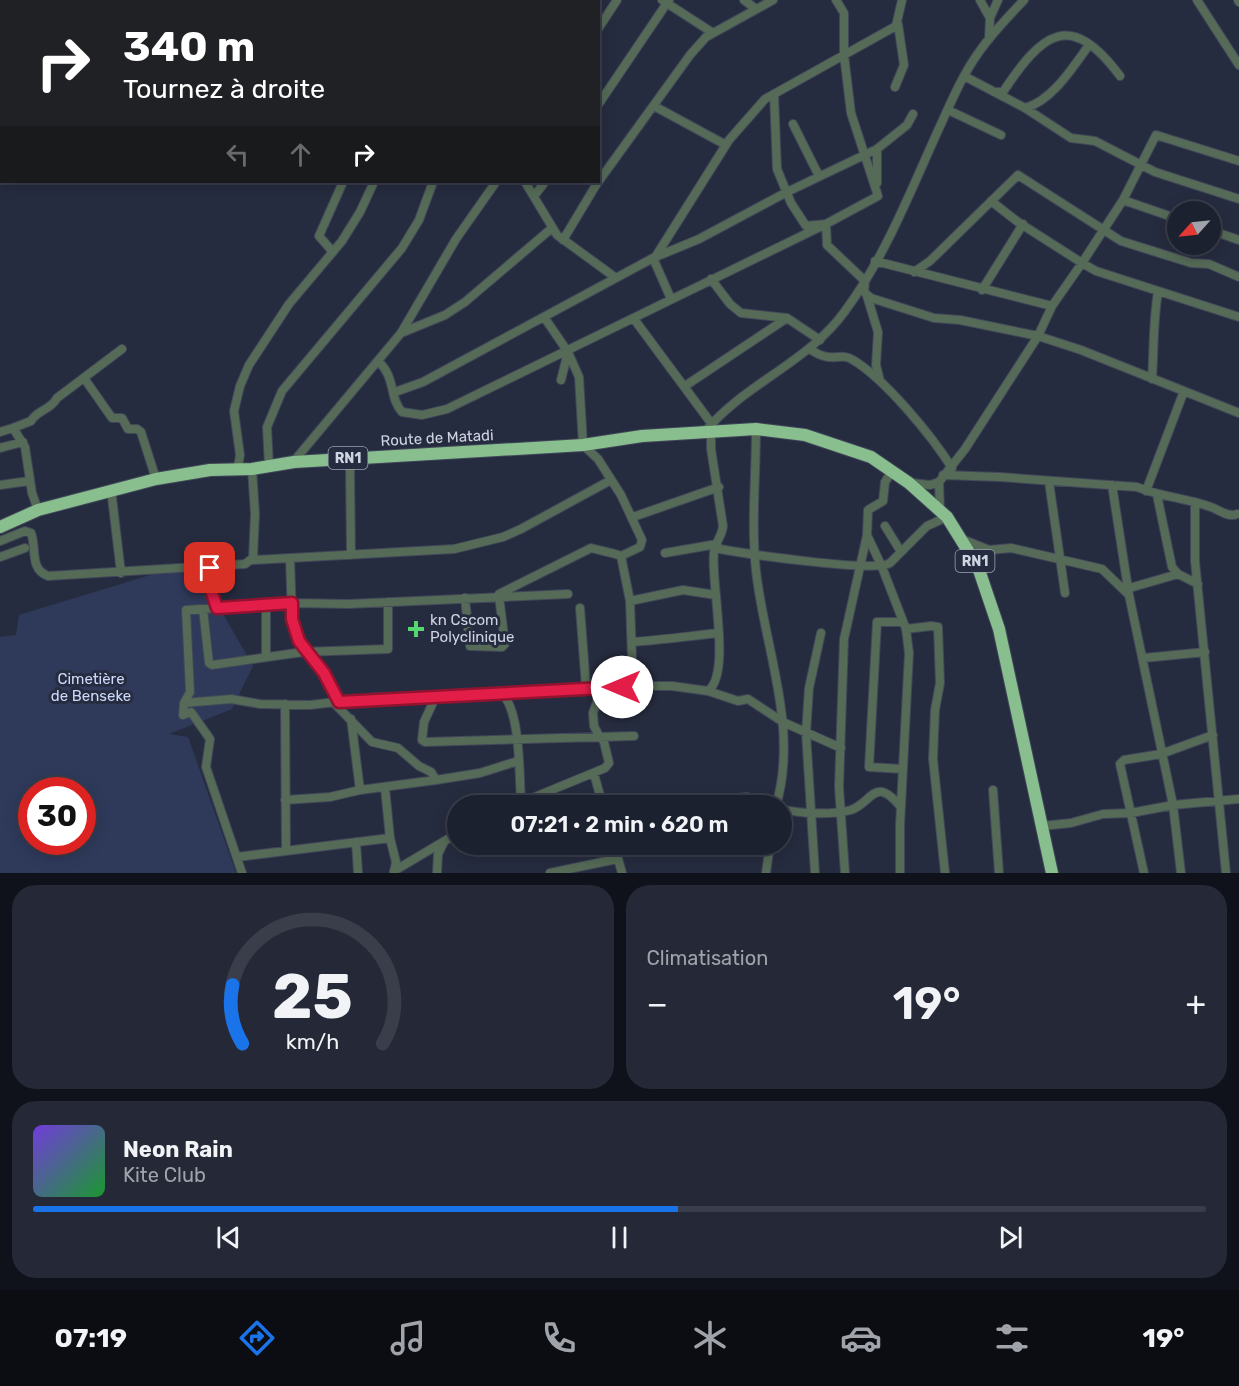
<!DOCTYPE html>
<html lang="fr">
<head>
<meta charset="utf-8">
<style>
  :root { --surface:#1c212f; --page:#252937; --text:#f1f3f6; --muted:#a0a3aa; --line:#3a3e4b; --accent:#1a73e8 }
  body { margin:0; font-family:Rubik,sans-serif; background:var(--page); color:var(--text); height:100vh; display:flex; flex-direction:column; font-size:22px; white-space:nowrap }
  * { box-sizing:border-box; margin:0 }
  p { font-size:20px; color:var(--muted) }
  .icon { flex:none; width:33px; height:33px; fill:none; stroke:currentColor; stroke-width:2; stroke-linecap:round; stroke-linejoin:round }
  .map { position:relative; height:873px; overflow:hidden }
  .drawer { display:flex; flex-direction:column; gap:12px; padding:12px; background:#0f121a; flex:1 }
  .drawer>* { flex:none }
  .banner { position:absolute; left:0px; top:0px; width:600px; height:183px; box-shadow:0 3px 15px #0003,0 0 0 2px var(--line); background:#202124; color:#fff; overflow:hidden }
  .needle { width:39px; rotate:243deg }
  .buttons { position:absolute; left:1167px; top:201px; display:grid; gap:12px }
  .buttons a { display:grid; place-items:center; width:54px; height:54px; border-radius:50%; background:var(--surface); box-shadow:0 3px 15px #0003,0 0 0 2px var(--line); font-size:30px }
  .speed { position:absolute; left:18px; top:777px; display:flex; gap:12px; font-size:30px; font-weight:700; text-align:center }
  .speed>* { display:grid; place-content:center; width:78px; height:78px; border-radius:50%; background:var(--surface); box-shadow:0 3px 15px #0003,0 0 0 2px var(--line); line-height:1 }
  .speed .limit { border:9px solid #d22; background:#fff; color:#111 }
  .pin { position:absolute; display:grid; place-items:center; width:51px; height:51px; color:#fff; margin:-26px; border-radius:12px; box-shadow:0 3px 9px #0006 }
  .me { position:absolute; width:66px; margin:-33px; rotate:270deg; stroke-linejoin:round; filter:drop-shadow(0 0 4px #0008) }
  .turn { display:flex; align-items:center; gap:21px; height:126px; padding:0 24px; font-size:27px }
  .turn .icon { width:78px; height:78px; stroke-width:2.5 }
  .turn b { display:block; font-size:42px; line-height:51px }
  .lanes { display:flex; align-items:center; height:57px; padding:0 24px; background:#0003; justify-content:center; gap:30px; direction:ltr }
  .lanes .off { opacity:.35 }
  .big { font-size:45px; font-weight:600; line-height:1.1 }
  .drawer .card { flex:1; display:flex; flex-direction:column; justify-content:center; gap:9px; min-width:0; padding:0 21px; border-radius:24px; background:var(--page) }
  .drawer .dial { align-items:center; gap:0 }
  .dial svg { height:156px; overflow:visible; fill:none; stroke:var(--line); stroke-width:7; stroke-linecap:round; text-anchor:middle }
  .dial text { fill:var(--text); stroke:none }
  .song { display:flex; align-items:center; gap:18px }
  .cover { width:72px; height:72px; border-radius:9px; background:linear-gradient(135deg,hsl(260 70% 55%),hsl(130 70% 35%)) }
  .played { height:6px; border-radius:3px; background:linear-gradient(90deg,var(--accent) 55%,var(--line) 55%) }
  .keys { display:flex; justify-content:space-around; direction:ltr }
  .heat { display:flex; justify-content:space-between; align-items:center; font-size:33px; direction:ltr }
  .drawer .tiles { flex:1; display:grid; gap:12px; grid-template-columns:1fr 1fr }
  .card:last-child { grid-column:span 2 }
  .trip { position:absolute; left:447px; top:795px; width:345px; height:60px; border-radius:30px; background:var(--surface); box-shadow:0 3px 15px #0003,0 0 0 2px var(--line); font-weight:600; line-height:60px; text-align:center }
  .tab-bar { display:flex; height:96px; justify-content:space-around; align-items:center; background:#0b0d13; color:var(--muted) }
  .tab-bar .icon { width:42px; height:42px }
  .tab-bar .current { color:var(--accent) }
  .tab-bar b { font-size:27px; color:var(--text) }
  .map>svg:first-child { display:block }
</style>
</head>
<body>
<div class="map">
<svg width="1239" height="873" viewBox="0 0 1239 873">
  <rect width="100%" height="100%" fill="#262c3f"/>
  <!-- green -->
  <path fill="#2f3a5b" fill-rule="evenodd" d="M193,562L253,666L232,709L169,734L188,737L236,873H0V637L16,635L19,615ZM32,790H82V842H32Z"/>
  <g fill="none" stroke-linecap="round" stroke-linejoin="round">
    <!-- minor casing -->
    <g stroke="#414759" stroke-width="10">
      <path id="minor" d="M365,0L366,2
        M391,0L392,2
        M433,0V2
        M529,0L530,2
        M662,0L713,33
        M744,0L756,9
        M980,0L990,18
        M1197,0L1239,65
        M1238,0L1239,2
        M598,29L617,0
        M989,39L990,18L998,0
        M964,76L1025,108L1071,138L1095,141L1155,172L1239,199
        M895,87L904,65L898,24
        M994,92H1003C1042,33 1070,9 1120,76
        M774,94L777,169L791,203L806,226L826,224L878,196L851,113L844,55V13L836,0
        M598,105L669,0
        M654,106L726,145
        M1025,108C1052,101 1073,67 1089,45
        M948,110L1001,135
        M793,124L819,176
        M877,149V183
        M525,182L557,235L616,278
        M534,196L545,182
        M1123,200L1178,219
        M991,201L1018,222L1082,263L1123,200L1156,135L1239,161
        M1210,230L1239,240
        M563,240L596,185L690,55L706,37L773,0
        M333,252L319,236L343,182
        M656,256L729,140L765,99L896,26L902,0
        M653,258L671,299
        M875,261L1052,306
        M914,272L930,261L1018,175L1121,241L1191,263L1209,264L1239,277
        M711,279L730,304L741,313L787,318L820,340
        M982,290L1023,224
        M867,296L878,332L876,365L880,381
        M544,317L568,352L579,377L583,445L598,459L621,495L642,540L640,547L621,556L630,601L633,686
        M634,319L711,423
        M401,333L445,315L465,302L552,228
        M810,349C832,365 839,351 853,360C885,379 932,436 952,468
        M378,361C396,377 389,398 402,412L422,415L447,409L826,224L827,245L865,281L864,292L871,298L934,318L960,320L1038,336L1081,350L1239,413
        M84,378L112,418H122L128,429H137L141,432L156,479
        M1152,379C1154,349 1153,321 1158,292
        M561,380L568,352
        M685,386L787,318
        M395,392L423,382L653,258L699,239L787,192L877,149L907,125L913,114
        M13,428L31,421C37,410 51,410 57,398L122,349
        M756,429C756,476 751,525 756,571C765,650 799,727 776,806
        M0,432L13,428L25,447L32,493L38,510
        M704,433C743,384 808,363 845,311C886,256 912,187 941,124C952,100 963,74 979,52C992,33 1009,16 1024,0
        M0,448L23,442
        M294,461L401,333L456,239L496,182
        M269,466L267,427L282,391L402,248L419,220L433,182
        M238,467L240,455L234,411L240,386L249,365L289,304L342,241L360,212L374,182
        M350,469L351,555
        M943,475L1000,477L1137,487C1161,497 1186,498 1211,507C1219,510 1229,518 1237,514
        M939,482L940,510
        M1049,482L1065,593
        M912,483L930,485L939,482L965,449L1038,336L1052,306L1082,263L1096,271L1239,317
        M0,485L29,481
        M1112,485L1129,595L1173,805L1181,873
        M111,489L121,573
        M1146,491L1184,391
        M1157,495L1172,567L1178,574L1198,584
        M1195,502V561L1226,873
        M633,517L719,487
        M885,526L901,552
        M867,535L882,567L906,629L909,653L900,825V873
        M964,540L989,550L1011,548L1102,569L1128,594
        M0,541L25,531L31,533C37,548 29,569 48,576L245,564L253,558L255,514L252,469
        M715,548C740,553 875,573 890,563L927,526L947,517
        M665,553L717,544
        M0,557L25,548
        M290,558L292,619L298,639L324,673L339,702
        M252,560L454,549L503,537L521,529L611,480
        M210,568L209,584L217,608
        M1126,589L1178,574
        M499,594L591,548C598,550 618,554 621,556
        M568,594L348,604L292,603L186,610L190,692L184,703L231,699L260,704L310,705L369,698L633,686H672L708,691L738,701L748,699L783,722L841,748
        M465,598L470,646L502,647L505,644L499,596
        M630,601L683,590L716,595
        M580,608L586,687
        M203,609L209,663L212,665L303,652L388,649V602
        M906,629L931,626L938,627L940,683L935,710L933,759L945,873
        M633,642C662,640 690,636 719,633
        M266,655V605
        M1144,658L1205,652
        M708,691C732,674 710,580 714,552C715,542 722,537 723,526L711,449V433
        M501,693C521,709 519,776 521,801
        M436,696L424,722L422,740L425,742L634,736
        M184,703L183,715L191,712L210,739L206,767L242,873
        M334,703L372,742L398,748L419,766L431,772L436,780
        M285,704L286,851
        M351,719L360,790
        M600,738L594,726L593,713L599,696L609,687
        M902,769L869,767L877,622H903
        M594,774L603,806
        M385,788L390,838L396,862L394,873
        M993,790L999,873
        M285,800L330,797L360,790L436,780L480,773L518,761
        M513,806L605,768L609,763L603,738
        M667,806L747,797L757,800L763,806
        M782,809C800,814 833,815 851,810C873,802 874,775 901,807
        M1042,826L1071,823L1103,814L1131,813L1173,805L1239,799
        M356,842L358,873
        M614,844L622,873
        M237,857L390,838
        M394,871L458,833
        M437,873L438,854L444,842
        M550,873L617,859
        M766,873L770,844
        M815,873L806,733L809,688L821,633
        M845,873L839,787L844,639L867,535L868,510L883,501L885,482L892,471
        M1144,873L1120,764L1124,760L1161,754L1213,735"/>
    </g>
    <!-- highway casing -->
    <g stroke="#414759" stroke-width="14">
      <path id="highway" d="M0,527L38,510L156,479L210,470L252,469L294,462L583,445L642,436L756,429L805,435L871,457L909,483L947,517L978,567L999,629L1052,873"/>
    </g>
    <!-- minor -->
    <use href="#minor" stroke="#556a57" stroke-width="8"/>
    <!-- highway -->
    <use href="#highway" stroke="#89bf8f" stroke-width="12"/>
  </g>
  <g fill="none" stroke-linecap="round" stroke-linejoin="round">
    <!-- route casing -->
    <g stroke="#92132f" stroke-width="15">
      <path id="route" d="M210,568L209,584L217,608L292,603V619L299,641L324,673L339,702L622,687"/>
    </g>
    <!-- route -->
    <use href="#route" stroke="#e11d48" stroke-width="10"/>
  </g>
  <!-- markers -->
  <path fill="#57d570" stroke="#262c3f" stroke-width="2" d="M413 620h6v6h6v6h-6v6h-6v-6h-6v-6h6z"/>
  <g text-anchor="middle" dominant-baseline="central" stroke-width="6" stroke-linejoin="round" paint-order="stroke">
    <!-- shield labels -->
    <g fill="#262c3f" stroke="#9ca2b0" stroke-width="1.5">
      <rect x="328.5" y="447" width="39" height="22" rx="4.5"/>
      <rect x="955.5" y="550" width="39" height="22" rx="4.5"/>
    </g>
    <g font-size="14" font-weight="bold" fill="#cfd4e1">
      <text x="348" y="458">RN1</text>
      <text x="975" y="561">RN1</text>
    </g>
    <!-- street labels -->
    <g font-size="15" fill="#cfd4e1" stroke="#262c3f">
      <text transform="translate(437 438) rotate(-3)">Route de Matadi</text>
    </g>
    <!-- poi labels -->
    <g font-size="15" fill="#cfd4e1" stroke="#262c3f" text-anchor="start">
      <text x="430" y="620">kn Cscom<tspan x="430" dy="17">Polyclinique</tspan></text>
    </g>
    <!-- park labels -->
    <g font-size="15" fill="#cdd9fa" stroke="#262c3f">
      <text x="91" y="679">Cimetière<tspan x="91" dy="17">de Benseke</tspan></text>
    </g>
  </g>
</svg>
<div class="buttons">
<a><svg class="needle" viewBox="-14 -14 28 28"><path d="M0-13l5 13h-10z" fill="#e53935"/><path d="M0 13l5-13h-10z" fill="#a0a3aa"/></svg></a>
</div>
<div class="speed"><div class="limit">30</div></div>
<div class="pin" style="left:210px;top:568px;background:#d93025"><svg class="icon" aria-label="arrive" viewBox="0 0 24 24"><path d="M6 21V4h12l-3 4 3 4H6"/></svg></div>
<svg class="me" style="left:622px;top:687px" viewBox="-20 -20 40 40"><circle r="19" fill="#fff"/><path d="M0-13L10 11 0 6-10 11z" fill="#e11d48"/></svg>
<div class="trip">07:21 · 2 min · 620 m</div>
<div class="banner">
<div class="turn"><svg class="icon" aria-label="right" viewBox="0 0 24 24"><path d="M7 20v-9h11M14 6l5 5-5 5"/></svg><div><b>340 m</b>Tournez à droite</div></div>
<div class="lanes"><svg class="icon off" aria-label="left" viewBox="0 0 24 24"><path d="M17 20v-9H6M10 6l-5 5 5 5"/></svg><svg class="icon off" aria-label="ahead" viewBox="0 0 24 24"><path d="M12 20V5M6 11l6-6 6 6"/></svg><svg class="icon" aria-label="right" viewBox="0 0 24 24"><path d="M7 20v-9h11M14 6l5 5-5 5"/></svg></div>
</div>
</div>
<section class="drawer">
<div class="tiles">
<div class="card dial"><svg viewBox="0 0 100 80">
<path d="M14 69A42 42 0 1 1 86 69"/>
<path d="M14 69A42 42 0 0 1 9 39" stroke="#1a73e8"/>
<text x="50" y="56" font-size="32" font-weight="700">25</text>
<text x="50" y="72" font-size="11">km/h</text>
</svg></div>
<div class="card"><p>Climatisation</p>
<div class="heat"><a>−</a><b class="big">19°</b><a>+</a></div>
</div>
<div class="card">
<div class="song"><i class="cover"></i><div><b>Neon Rain</b><p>Kite Club</p></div></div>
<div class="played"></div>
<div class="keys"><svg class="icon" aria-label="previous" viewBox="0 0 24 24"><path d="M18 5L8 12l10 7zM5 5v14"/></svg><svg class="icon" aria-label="pause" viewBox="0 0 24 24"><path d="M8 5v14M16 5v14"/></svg><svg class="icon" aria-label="next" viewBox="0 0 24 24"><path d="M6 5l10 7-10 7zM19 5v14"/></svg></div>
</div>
</div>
</section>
<nav class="tab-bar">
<b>07:19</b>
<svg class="icon current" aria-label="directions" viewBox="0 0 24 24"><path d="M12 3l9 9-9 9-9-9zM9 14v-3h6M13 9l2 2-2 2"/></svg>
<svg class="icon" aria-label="music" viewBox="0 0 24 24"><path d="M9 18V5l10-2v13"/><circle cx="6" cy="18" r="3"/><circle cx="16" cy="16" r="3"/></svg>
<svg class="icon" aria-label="phone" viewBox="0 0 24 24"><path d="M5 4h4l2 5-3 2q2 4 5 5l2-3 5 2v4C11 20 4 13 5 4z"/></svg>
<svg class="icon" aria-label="climate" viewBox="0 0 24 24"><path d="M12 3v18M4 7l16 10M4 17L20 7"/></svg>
<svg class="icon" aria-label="car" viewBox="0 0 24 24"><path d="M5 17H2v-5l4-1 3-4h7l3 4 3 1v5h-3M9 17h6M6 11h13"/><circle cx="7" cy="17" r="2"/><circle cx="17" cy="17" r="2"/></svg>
<svg class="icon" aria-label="filters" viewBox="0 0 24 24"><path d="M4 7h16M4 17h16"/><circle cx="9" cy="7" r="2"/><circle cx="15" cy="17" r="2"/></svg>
<b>19°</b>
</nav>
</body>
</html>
